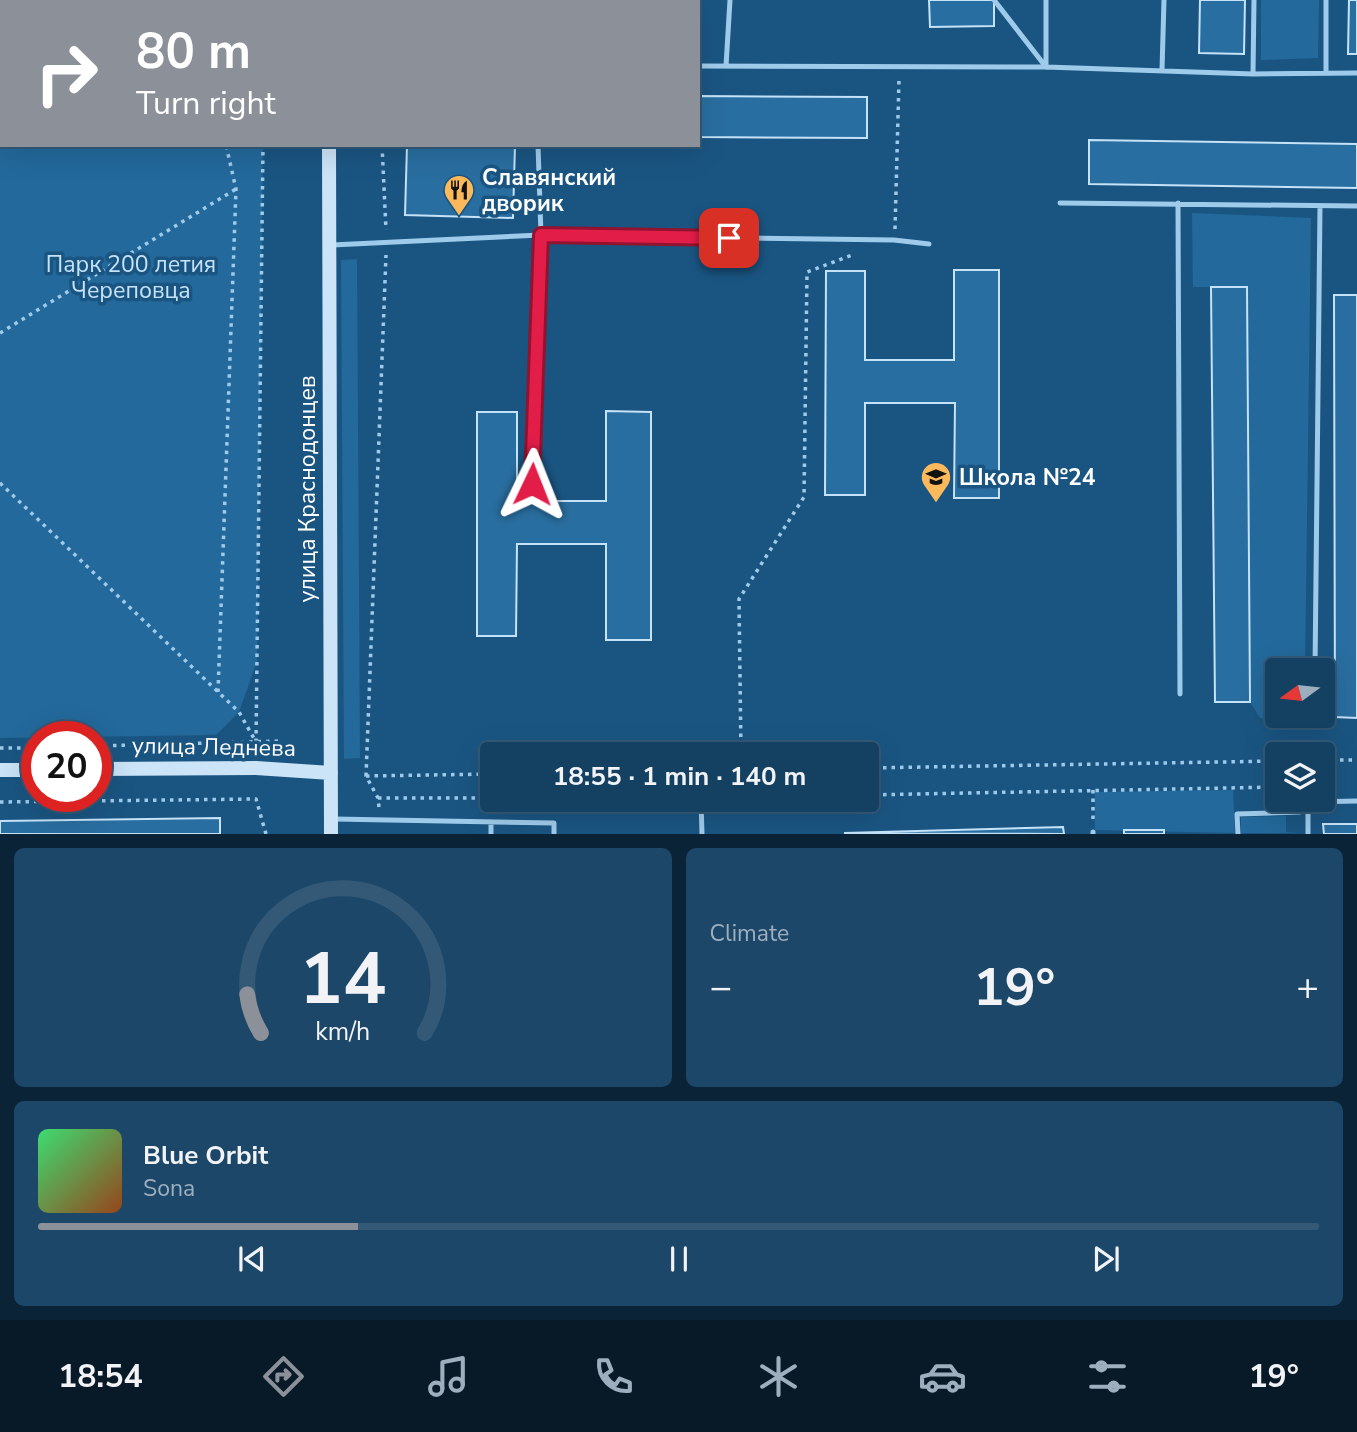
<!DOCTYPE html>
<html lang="en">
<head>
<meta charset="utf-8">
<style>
  :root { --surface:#144062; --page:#1d4768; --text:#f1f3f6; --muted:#9dafbe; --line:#335977; --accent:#8c9099 }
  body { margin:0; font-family:"Nunito Sans",sans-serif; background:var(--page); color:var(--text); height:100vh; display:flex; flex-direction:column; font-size:26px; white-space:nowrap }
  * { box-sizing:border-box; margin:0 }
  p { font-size:23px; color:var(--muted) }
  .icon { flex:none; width:38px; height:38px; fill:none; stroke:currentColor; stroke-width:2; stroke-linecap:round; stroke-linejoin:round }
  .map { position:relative; height:834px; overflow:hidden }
  .side { display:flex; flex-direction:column; gap:14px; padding:14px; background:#0b2336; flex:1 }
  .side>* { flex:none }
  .guide { position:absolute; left:0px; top:0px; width:700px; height:147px; box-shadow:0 7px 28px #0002,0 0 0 2px var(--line); background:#8c9099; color:#fff; overflow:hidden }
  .needle { width:46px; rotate:255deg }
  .controls { position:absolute; left:1265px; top:658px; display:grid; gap:14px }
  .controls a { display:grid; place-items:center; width:70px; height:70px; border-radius:7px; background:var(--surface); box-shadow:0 7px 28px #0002,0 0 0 2px var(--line); font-size:35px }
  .speed { position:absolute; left:21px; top:721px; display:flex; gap:14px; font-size:35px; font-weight:700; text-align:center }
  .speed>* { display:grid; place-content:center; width:91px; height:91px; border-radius:50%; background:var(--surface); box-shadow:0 7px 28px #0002,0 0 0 2px var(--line); line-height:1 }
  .speed .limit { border:10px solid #d22; background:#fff; color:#111 }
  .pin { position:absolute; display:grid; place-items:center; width:60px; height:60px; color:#fff; margin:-30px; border-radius:14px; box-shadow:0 4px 10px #0006 }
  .me { position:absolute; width:77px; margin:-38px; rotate:2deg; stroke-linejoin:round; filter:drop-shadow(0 0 5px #0008) }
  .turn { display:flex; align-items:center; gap:24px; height:147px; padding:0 21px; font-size:32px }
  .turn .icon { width:91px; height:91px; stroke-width:2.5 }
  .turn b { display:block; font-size:49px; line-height:60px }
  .big { font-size:52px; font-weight:700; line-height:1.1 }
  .side .tile { flex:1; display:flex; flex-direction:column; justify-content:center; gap:10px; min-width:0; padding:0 24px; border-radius:10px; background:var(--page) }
  .side .dial { align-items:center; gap:0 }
  .dial svg { height:182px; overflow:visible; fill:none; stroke:var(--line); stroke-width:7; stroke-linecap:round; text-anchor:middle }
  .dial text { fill:var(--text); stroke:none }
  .song { display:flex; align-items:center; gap:21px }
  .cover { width:84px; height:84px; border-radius:10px; background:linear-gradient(135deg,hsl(140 70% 55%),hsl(20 70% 35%)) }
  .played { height:7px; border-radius:4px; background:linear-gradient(90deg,var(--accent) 25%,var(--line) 25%) }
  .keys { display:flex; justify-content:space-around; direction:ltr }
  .heat { display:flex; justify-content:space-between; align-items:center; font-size:38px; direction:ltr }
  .side .tiles { flex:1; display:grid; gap:14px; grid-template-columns:1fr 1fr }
  .tile:last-child { grid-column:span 2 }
  .trip { position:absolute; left:480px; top:742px; width:399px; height:70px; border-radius:7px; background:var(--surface); box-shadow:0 7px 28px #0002,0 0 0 2px var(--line); font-weight:700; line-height:70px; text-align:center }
  .menu { display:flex; height:112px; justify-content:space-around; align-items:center; background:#081a27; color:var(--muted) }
  .menu .icon { width:49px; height:49px }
  .menu .on { color:var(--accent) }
  .menu b { font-size:32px; color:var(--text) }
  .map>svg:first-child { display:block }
</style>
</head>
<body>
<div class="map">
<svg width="1357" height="834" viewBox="0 0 1357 834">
  <rect width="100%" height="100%" fill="#1a5582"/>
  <!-- green -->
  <path fill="#23699b" d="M0,0H225L2,2V145H263L257,661L239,712L216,735L0,738Z
    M1261,0H1319L1318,58L1261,60Z
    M1192,213L1311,218L1305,670H1278V716H1305V720L1260,718L1250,702L1247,287H1193Z
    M357,259L360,758L344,759L341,260Z
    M1233,790L1235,833L1095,830V792Z
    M1286,816V832L1298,833H1241V817Z"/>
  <!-- building -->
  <path fill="#296ea0" stroke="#c4e2f8" stroke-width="2" d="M929,0H994V26L930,27Z
    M1200,0H1245L1244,54L1199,53Z
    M1349,0H1357V54H1348Z
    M698,96L867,97V138L698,137Z
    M1089,140L1357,144V188L1089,184Z
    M407,145H515L513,218L405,215Z
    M954,270H999V498H954L955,403H865V495H825L826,271H865V360H954Z
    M1211,287H1247L1250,702H1215Z
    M1334,295H1357V718L1335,717Z
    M606,411L651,412V640H606V544H517L516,636H477V412H517V501H606Z
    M220,818V834H0V821Z
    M1323,824H1357V834H1324Z
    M1063,827L1064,834L844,833Z
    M1124,830H1164V834H1124Z"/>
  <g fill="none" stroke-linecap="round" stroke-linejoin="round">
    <!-- path -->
    <path stroke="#9fcbeb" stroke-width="3.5" stroke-dasharray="3.5 5" stroke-linecap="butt" d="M191,0V2
      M230,0V2
      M361,0V2
      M382,145L386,230
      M895,229L899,79
      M0,333L236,189
      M0,483L239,712L256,742V753
      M218,692L236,189L226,145
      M256,742L263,145
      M96,746L280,741
      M0,748H37
      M741,754L739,599L804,497L807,272L855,254
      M1323,760H1357
      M866,768L1278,761
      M366,776L492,774
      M866,795L1278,787
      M378,798H492
      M0,802L256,799L266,834
      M379,807L378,798L366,776L386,255
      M1093,819V790"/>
    <!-- lane -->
    <path stroke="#9fcbeb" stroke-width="5" d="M399,0V2
      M994,0L1046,67
      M1046,0V67
      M698,66L1046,67L1253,74L1357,73
      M726,66L730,0
      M1162,70L1164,0
      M1326,72V0
      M1253,74L1254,0
      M1060,203L1357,206
      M1178,203L1180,694
      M332,245L541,235L538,145
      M532,484L541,235L894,240L929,244
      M1315,670L1320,206
      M701,800L702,834
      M334,819L554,823V834
      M491,822V834
      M1093,834V832
      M1238,834L1237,814L1300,812
      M1308,834V802L1357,801"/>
    <!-- secondary -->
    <path stroke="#cbe4f8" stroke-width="14" d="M303,0V2
      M329,145L331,834
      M96,769L256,768L331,773
      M0,770H37"/>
  </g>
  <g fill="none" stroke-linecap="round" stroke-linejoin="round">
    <!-- route casing -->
    <g stroke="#92132f" stroke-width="18">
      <path id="route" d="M532,484L541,235L729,238"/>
    </g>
    <!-- route -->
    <use href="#route" stroke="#e11d48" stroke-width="12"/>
  </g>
  <!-- icons -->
  <defs>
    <g id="restaurant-pin" transform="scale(1.575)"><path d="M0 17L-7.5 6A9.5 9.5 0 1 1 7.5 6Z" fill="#fcb95b" stroke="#1a5582"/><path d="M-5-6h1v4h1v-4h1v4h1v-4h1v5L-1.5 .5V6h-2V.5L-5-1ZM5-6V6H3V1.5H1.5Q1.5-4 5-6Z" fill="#111"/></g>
    <g id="school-pin" transform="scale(1.575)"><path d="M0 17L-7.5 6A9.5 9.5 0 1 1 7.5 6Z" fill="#fcb95b" stroke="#1a5582"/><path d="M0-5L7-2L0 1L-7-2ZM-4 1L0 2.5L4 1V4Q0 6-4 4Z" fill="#111"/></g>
  </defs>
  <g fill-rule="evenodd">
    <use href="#restaurant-pin" x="459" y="190"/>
    <use href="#school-pin" x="936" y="477"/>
  </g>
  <g text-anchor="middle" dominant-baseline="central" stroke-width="7" stroke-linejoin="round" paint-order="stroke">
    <!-- poi labels -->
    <g font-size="23" font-weight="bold" fill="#fff" stroke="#1a5582" text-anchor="start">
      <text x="482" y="177">Славянский<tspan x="482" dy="26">дворик</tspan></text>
      <text x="959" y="477">Школа №24</text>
    </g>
    <!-- park labels -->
    <g font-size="23" fill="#c4e2f8" stroke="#1a5582">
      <text x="131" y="264">Парк 200 летия<tspan x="131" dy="26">Череповца</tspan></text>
    </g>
    <!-- street labels -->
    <g font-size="23" fill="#fff" stroke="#1a5582">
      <text transform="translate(307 489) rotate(-90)">улица Краснодонцев</text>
      <text transform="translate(214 747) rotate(1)">улица Леднева</text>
    </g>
  </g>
</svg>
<div class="controls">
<a><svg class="needle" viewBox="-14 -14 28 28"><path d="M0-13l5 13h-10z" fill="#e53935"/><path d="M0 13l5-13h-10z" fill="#9dafbe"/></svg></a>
<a><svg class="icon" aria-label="layers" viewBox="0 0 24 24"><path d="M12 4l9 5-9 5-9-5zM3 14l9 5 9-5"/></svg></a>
</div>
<div class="speed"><div class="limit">20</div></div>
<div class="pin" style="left:729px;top:238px;background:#d93025"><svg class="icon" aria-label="arrive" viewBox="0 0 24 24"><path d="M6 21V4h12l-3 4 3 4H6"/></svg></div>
<svg class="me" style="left:532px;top:484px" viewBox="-20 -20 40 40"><path d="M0-17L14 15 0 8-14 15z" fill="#e11d48" stroke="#fff" stroke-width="4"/></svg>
<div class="trip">18:55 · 1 min · 140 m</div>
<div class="guide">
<div class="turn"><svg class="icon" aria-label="right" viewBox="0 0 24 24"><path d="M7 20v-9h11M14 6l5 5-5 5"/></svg><div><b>80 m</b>Turn right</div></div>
</div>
</div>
<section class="side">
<div class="tiles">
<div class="tile dial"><svg viewBox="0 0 100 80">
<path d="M14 69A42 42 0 1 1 86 69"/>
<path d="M14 69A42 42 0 0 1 8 52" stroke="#8c9099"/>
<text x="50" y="56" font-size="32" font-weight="700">14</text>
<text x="50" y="72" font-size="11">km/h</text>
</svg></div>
<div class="tile"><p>Climate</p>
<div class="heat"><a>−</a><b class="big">19°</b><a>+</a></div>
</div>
<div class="tile">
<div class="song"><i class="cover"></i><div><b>Blue Orbit</b><p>Sona</p></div></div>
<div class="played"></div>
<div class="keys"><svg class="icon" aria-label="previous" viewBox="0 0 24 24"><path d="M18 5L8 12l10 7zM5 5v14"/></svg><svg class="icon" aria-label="pause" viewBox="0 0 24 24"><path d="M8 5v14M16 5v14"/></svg><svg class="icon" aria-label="next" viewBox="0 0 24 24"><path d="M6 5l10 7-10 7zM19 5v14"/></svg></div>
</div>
</div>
</section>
<nav class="menu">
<b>18:54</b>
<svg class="icon on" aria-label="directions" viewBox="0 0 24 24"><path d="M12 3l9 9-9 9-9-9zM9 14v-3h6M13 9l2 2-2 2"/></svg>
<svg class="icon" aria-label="music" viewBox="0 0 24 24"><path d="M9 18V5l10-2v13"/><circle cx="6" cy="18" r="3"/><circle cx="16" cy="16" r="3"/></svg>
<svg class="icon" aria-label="phone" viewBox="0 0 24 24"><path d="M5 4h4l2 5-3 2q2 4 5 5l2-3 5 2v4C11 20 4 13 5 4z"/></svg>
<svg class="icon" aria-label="climate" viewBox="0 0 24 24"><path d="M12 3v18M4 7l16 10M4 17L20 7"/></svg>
<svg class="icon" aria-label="car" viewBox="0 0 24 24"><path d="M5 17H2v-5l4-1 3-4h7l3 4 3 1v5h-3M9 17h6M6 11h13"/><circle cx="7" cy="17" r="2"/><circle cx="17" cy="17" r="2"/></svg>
<svg class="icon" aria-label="filters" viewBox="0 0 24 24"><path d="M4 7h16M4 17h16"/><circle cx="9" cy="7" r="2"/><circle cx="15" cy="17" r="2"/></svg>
<b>19°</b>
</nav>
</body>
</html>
